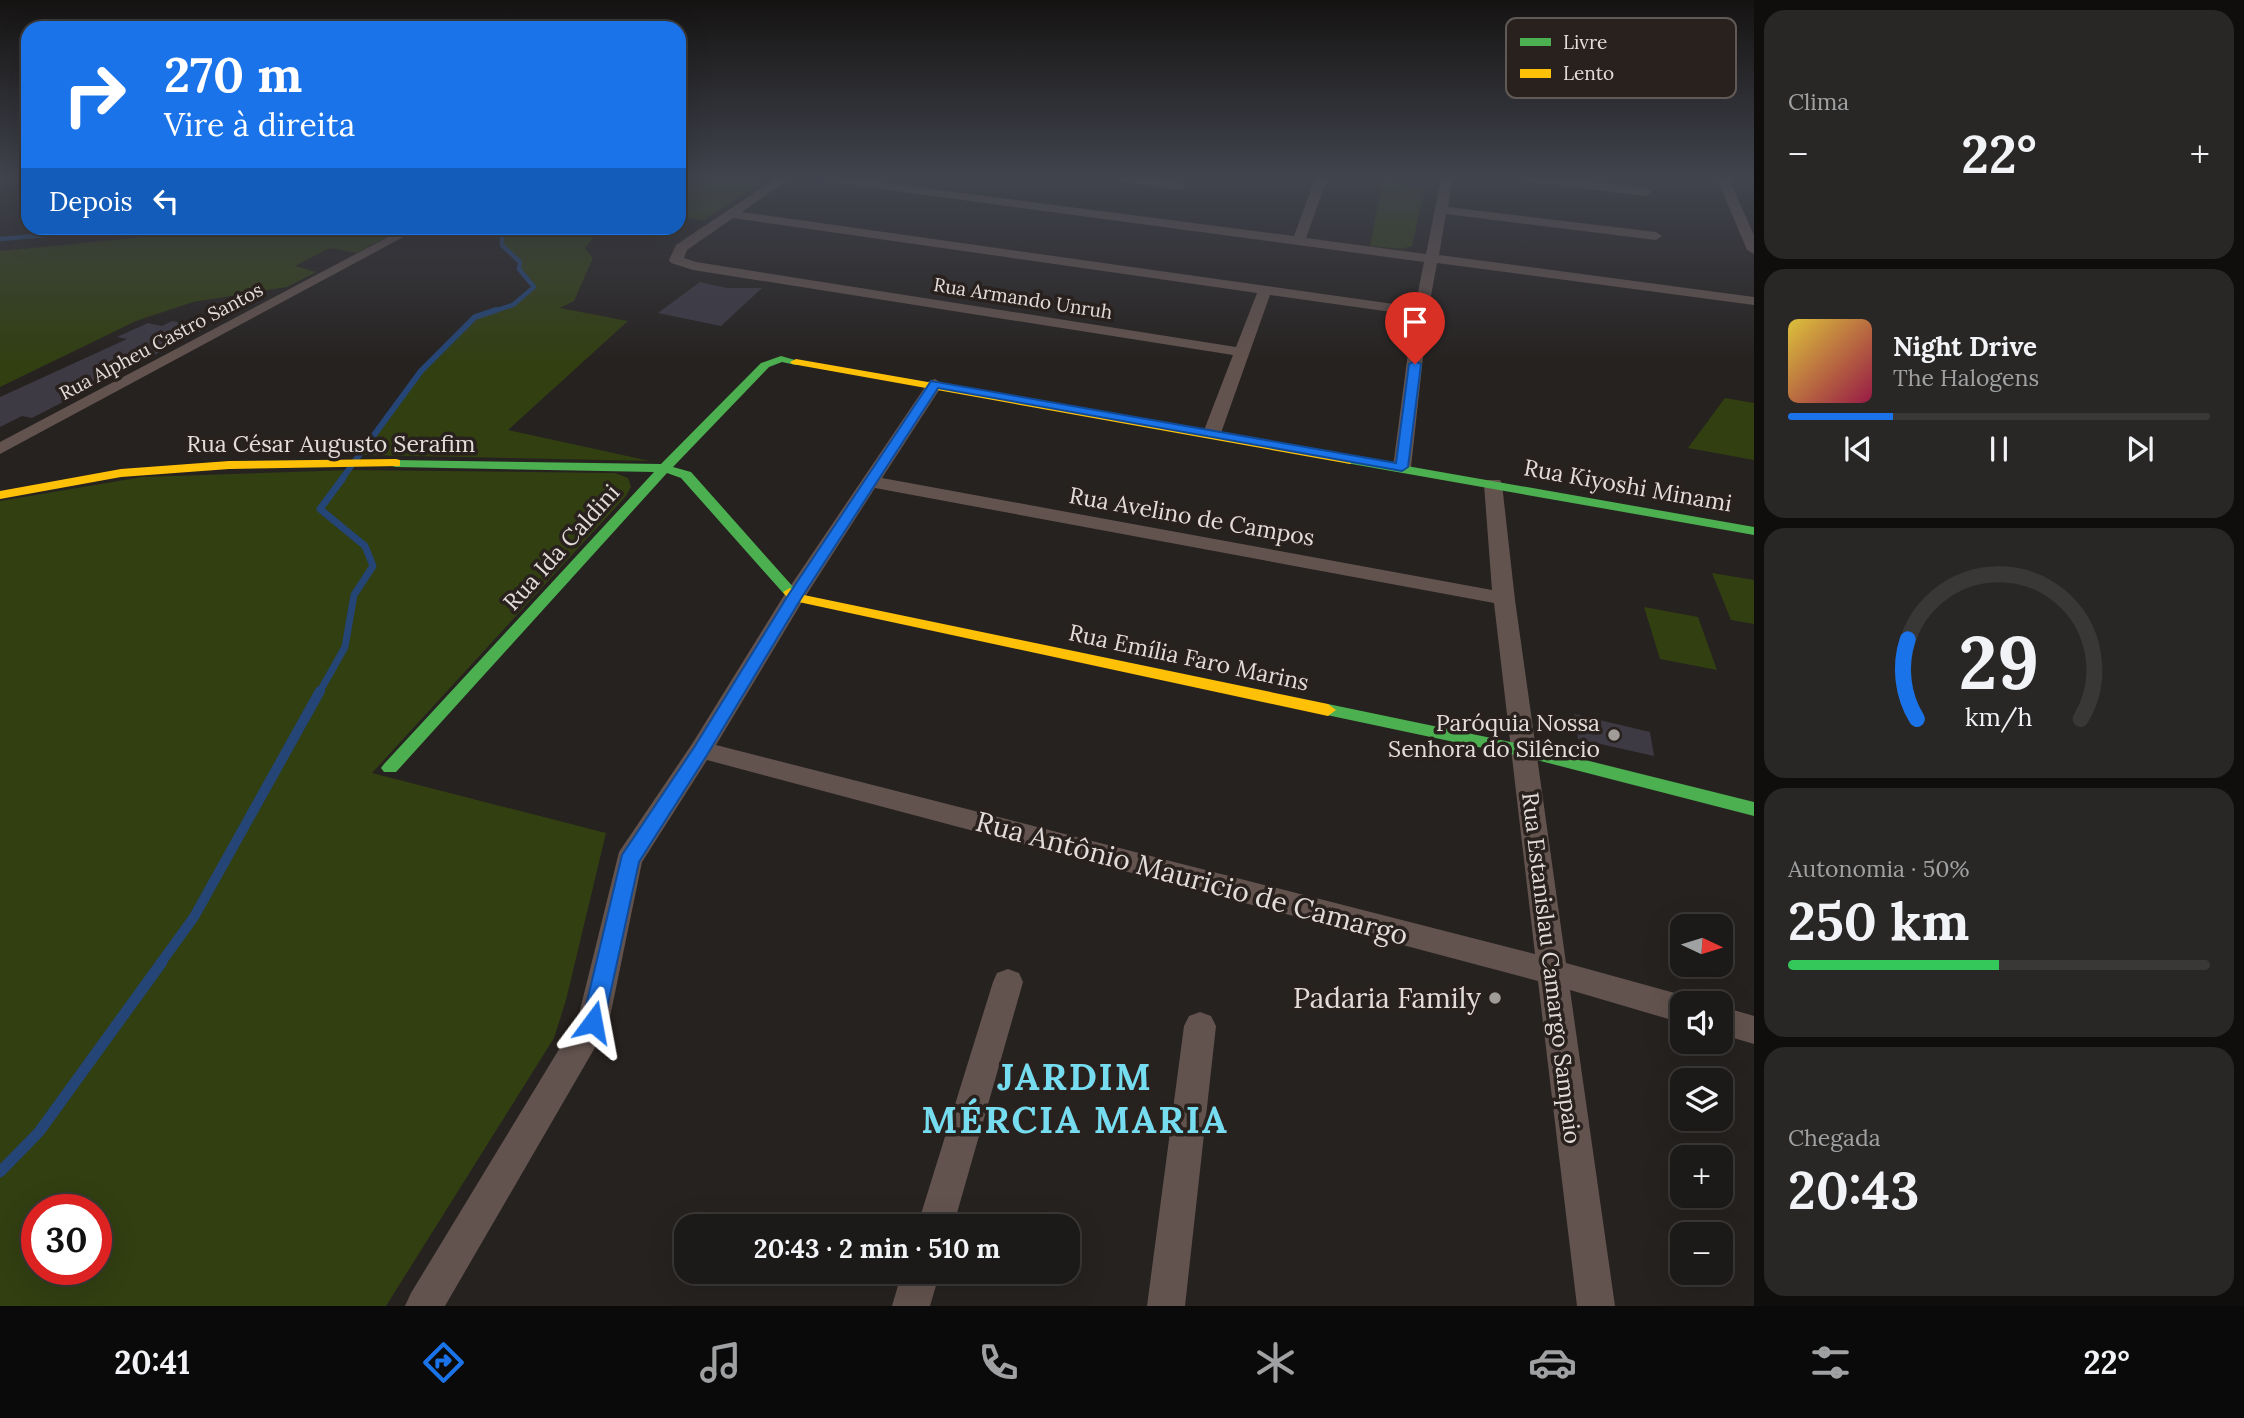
<!DOCTYPE html>
<html lang="pt">
<head>
<meta charset="utf-8">
<style>
  :root { --surface:#1c1a18; --page:#292725; --text:#f1f3f6; --muted:#a0a1a2; --line:#3a3837; --accent:#1a73e8 }
  body { margin:0; font-family:Lora,serif; background:var(--page); color:var(--text); height:100vh; display:flex; flex-direction:column; font-size:26px; white-space:nowrap }
  * { box-sizing:border-box; margin:0 }
  p { font-size:23px; color:var(--muted) }
  .icon { flex:none; width:38px; height:38px; fill:none; stroke:currentColor; stroke-width:2; stroke-linecap:round; stroke-linejoin:round }
  .map { position:relative; flex:1; overflow:hidden }
  .side { display:flex; flex-direction:column; gap:10px; padding:10px; background:#0f0e0d; width:490px }
  .side>* { flex:none }
  .banner { position:absolute; left:21px; top:21px; width:665px; height:214px; border-radius:21px; box-shadow:0 7px 28px #0002,0 0 0 2px var(--line); background:#1a73e8; color:#fff; overflow:hidden }
  .needle { width:46px; rotate:94deg }
  .fabs { position:absolute; left:1670px; top:914px; display:grid; gap:14px }
  .fabs a { display:grid; place-items:center; width:63px; height:63px; border-radius:14px; background:var(--surface); box-shadow:0 7px 28px #0002,0 0 0 2px var(--line); font-size:35px }
  .speed { position:absolute; left:21px; top:1194px; display:flex; gap:14px; font-size:35px; font-weight:700; text-align:center }
  .speed>* { display:grid; place-content:center; width:91px; height:91px; border-radius:50%; background:var(--surface); box-shadow:0 7px 28px #0002,0 0 0 2px var(--line); line-height:1 }
  .speed .limit { border:10px solid #d22; background:#fff; color:#111 }
  .pin { position:absolute; display:grid; place-items:center; width:60px; height:60px; color:#fff; margin:-72px -30px; border-radius:50% 50% 50% 0; rotate:-45deg; box-shadow:0 0 7px #0007 }
  .pin .icon { rotate:45deg }
  .me { position:absolute; width:77px; margin:-38px; rotate:13deg; stroke-linejoin:round; filter:drop-shadow(0 0 5px #0008) }
  .turn { display:flex; align-items:center; gap:24px; height:147px; padding:0 28px; font-size:32px }
  .turn .icon { width:91px; height:91px; stroke-width:2.5 }
  .turn b { display:block; font-size:49px; line-height:60px }
  .then { display:flex; align-items:center; height:66px; padding:0 28px; background:#0003; gap:14px; font-size:26px }
  .big { font-size:52px; font-weight:700; line-height:1.1 }
  .side .tile { flex:1; display:flex; flex-direction:column; justify-content:center; gap:10px; min-width:0; padding:0 24px; border-radius:21px; background:var(--page) }
  .side .dial { align-items:center; gap:0 }
  .dial svg { height:182px; overflow:visible; fill:none; stroke:var(--line); stroke-width:7; stroke-linecap:round; text-anchor:middle }
  .dial text { fill:var(--text); stroke:none }
  .song { display:flex; align-items:center; gap:21px }
  .cover { width:84px; height:84px; border-radius:10px; background:linear-gradient(135deg,hsl(50 70% 55%),hsl(340 70% 35%)) }
  .played { height:7px; border-radius:4px; background:linear-gradient(90deg,var(--accent) 25%,var(--line) 25%) }
  .keys { display:flex; justify-content:space-around; direction:ltr }
  .heat { display:flex; justify-content:space-between; align-items:center; font-size:38px; direction:ltr }
  .charge { height:10px; border-radius:5px; background:linear-gradient(90deg,#34c759 50%,var(--line) 0) }
  .trip { position:absolute; left:674px; top:1214px; width:406px; height:70px; border-radius:21px; background:var(--surface); box-shadow:0 7px 28px #0002,0 0 0 2px var(--line); font-weight:700; line-height:70px; text-align:center }
  .menu { display:flex; height:112px; justify-content:space-around; align-items:center; background:#0b0a0a; color:var(--muted) }
  .menu .icon { width:49px; height:49px }
  .menu .active { color:var(--accent) }
  .menu b { font-size:32px; color:var(--text) }
  main { display:flex; flex:1; min-height:0 }
  .map>svg:first-child { display:block }
</style>
</head>
<body>
<main>
<div class="map">
<svg width="1754" height="1306" viewBox="0 0 1754 1306">
  <rect width="100%" height="100%" fill="#262220"/>
  <!-- green -->
  <path fill="#323f11" fill-rule="evenodd" d="M679,179H767L704,220L679,217Z
    M1382,182L1425,187L1412,246L1401,249L1370,246Z
    M239,228H404L356,253L330,248L295,266L316,272L287,287L193,302L136,321L0,387V251Z
    M506,228H588L593,238L585,248L593,258L574,301L560,308L628,321L508,430L650,461L362,455L421,371L475,317L513,305L534,287L519,269L520,261L502,245V230Z
    M1725,398L1754,403V460L1688,448Z
    M350,470L615,473L628,478L631,487L626,496L372,773L606,833L566,1000L554,1038L386,1306H0V501L142,477ZM37,1209H96V1269H37Z
    M1712,573L1754,580V624L1731,620Z
    M1644,607L1698,617L1717,670L1660,659Z"/>
  <g fill="none" stroke-linecap="round" stroke-linejoin="round">
    <!-- stream-far4 -->
    <path stroke="#244576" stroke-width="4.5" d="M0,239L130,228
      M491,312L513,305L534,287L519,269L520,262L502,245V230L506,228"/>
    <!-- stream-far3 -->
    <path stroke="#244576" stroke-width="6" d="M341,480L421,371L475,317L496,310"/>
    <!-- stream-far2 -->
    <path stroke="#244576" stroke-width="7" d="M319,693L345,647L354,595L373,566L365,546L320,509L343,478"/>
    <!-- stream-far1 -->
    <path stroke="#244576" stroke-width="10" d="M160,964L194,917L320,691"/>
    <!-- stream -->
    <path stroke="#244576" stroke-width="11" d="M0,1172L39,1132L162,962"/>
  </g>
  <!-- building -->
  <path fill="#3d3a44" d="M700,282L727,288H762L721,326L658,313Z
    M172,321L207,328L32,418L22,416L0,427V397L127,339L117,337L148,323L162,326Z
    M1574,714L1650,732L1654,756L1578,739Z"/>
  <g fill="none" stroke-linecap="round" stroke-linejoin="round">
    <!-- street -->
    <path fill="#63534e" fill-rule="evenodd" d="M775,179H789L742,212L1415,307L1424,262L829,182L823,179H855L1294,236L1315,179H1327L1306,238L1426,254L1441,179H1453L1448,207L1656,232L1662,236L1656,240L1446,214L1439,255L1754,297V305L1437,263L1428,312L1411,467L1402,473L1393,467L1413,315L1270,295L1221,433L1212,438L1203,433L1233,355L693,270L671,263L669,260L676,245ZM733,218L1257,293L1236,347L696,262L684,258L687,250Z
      M1116,179C1136,179 1170,175 1187,186L1181,190L1122,182Z
      M1522,179H1559L1646,188L1652,192L1646,196L1528,182Z
      M1717,179H1729L1754,235V254L1747,250Z
      M405,228H420L0,454V442Z
      M935,379L943,384L882,478L1492,590L1484,484L1486,480H1500L1502,484L1515,600L1566,963L1682,995L1693,999L1695,1003H1682V1023L1570,990L1615,1306H1577L1538,981L707,760L642,862L609,1022L604,1032L445,1306H405L411,1293L578,1018L619,852L692,744L783,597L929,381ZM875,488L1494,603L1535,954L716,745L805,597Z
      M1008,969L1019,973L1023,982L953,1227H917L993,982L997,973Z
      M1720,1006L1754,1016V1044L1720,1034Z
      M1200,1012L1211,1016L1216,1026L1185,1306H1147L1184,1026L1189,1016Z
      M902,1272H940L930,1306H892Z"/>
    <!-- fast -->
    <path fill="#4caf50" fill-rule="evenodd" d="M781,356L802,362L796,365L782,362L769,367L673,467L691,472L795,589L797,592L795,595H785L681,478L667,473L396,772H384L381,768L384,764L654,472L396,467L392,466V460L661,464L761,363Z
      M1350,456L1754,527V535L1346,463V457Z
      M1328,704L1525,745L1754,802V816L1525,757L1322,714L1320,710Z"/>
    <!-- slow -->
    <path fill="#ffc107" fill-rule="evenodd" d="M796,359L1350,456L1356,460L1350,464L792,364L790,362Z
      M396,459L400,460V466L229,469L121,477L0,499V491L121,469L229,461Z
      M790,588L799,594L1328,704L1336,710L1328,716L794,601L789,600L783,592Z"/>
  </g>
  <!-- sky -->
  <linearGradient id="sky" x2="0" y2="1"><stop stop-color="#151312"/><stop offset="0.49" stop-color="#41444e"/><stop offset="1" stop-color="#41444e" stop-opacity="0"/></linearGradient>
  <rect width="1754" height="362" fill="url(#sky)"/>
  <!-- route -->
  <path fill="#1a73e8" stroke="#114b97" stroke-width="2" d="M1415,361L1421,364L1408,467L1402,471L938,388L802,597L707,755L639,862L604,1022L601,1029L593,1031L586,1029L582,1022L622,855L695,746L787,597L931,381L1396,463L1409,364Z"/>
  <!-- markers -->
  <g fill="#a09c99" stroke="#29211d" stroke-width="2.5">
    <circle cx="1614" cy="735" r="7"/>
    <circle cx="1495" cy="998" r="7"/>
  </g>
  <g text-anchor="middle" dominant-baseline="central" stroke-width="7" stroke-linejoin="round" paint-order="stroke">
    <!-- far-street labels -->
    <g font-size="19" fill="#e2ddda" stroke="#29211d">
      <text transform="translate(1023 298) rotate(9)">Rua Armando Unruh</text>
      <text transform="translate(161 341) rotate(-28)">Rua Alpheu Castro Santos</text>
    </g>
    <!-- street labels -->
    <g font-size="23" fill="#e2ddda" stroke="#29211d">
      <text x="331" y="443">Rua César Augusto Serafim</text>
      <text transform="translate(1628 485) rotate(10)">Rua Kiyoshi Minami</text>
      <text transform="translate(1192 516) rotate(10)">Rua Avelino de Campos</text>
      <text transform="translate(561 547) rotate(-48)">Rua Ida Caldini</text>
      <text transform="translate(1189 657) rotate(12)">Rua Emília Faro Marins</text>
      <text transform="translate(1552 968) rotate(83)">Rua Estanislau Camargo Sampaio</text>
    </g>
    <!-- poi labels -->
    <g font-size="23" fill="#e2ddda" stroke="#29211d" text-anchor="end">
      <text x="1600" y="722">Paróquia Nossa<tspan x="1600" dy="26">Senhora do Silêncio</tspan></text>
    </g>
    <!-- near-street labels -->
    <g font-size="28" fill="#e2ddda" stroke="#29211d">
      <text transform="translate(1192 878) rotate(15)">Rua Antônio Mauricio de Camargo</text>
    </g>
    <!-- near-poi labels -->
    <g font-size="28" fill="#e2ddda" stroke="#29211d" text-anchor="end">
      <text x="1481" y="998">Padaria Family</text>
    </g>
    <!-- near-district labels -->
    <g font-size="37" font-weight="bold" letter-spacing="2" fill="#76ddf1" stroke="#29211d">
      <text x="1075" y="1076">JARDIM<tspan x="1075" dy="43">MÉRCIA MARIA</tspan></text>
    </g>
  </g>
  <!-- legend -->
  <rect x="1506" y="18" width="230" height="80" rx="10" fill="#29211d" stroke="#605956" stroke-width="2"/>
  <rect x="1520" y="38" width="31" height="8" fill="#4caf50"/>
  <rect x="1520" y="69" width="31" height="9" fill="#ffc107"/>
  <g font-size="19" fill="#e2ddda">
    <text x="1563" y="49">Livre</text>
    <text x="1563" y="80">Lento</text>
  </g>
</svg>
<div class="fabs">
<a><svg class="needle" viewBox="-14 -14 28 28"><path d="M0-13l5 13h-10z" fill="#e53935"/><path d="M0 13l5-13h-10z" fill="#a0a1a2"/></svg></a>
<a><svg class="icon" aria-label="sound" viewBox="0 0 24 24"><path d="M4 9h4l5-4v14l-5-4H4zM17 9q2 3 0 6"/></svg></a>
<a><svg class="icon" aria-label="layers" viewBox="0 0 24 24"><path d="M12 4l9 5-9 5-9-5zM3 14l9 5 9-5"/></svg></a>
<a>+</a>
<a>−</a>
</div>
<div class="speed"><div class="limit">30</div></div>
<div class="pin" style="left:1415px;top:364px;background:#d93025"><svg class="icon" aria-label="arrive" viewBox="0 0 24 24"><path d="M6 21V4h12l-3 4 3 4H6"/></svg></div>
<svg class="me" style="left:593px;top:1022px" viewBox="-20 -20 40 40"><path d="M0-17L14 15 0 8-14 15z" fill="#1a73e8" stroke="#fff" stroke-width="4"/></svg>
<div class="trip">20:43 · 2 min · 510 m</div>
<div class="banner">
<div class="turn"><svg class="icon" aria-label="right" viewBox="0 0 24 24"><path d="M7 20v-9h11M14 6l5 5-5 5"/></svg><div><b>270 m</b>Vire à direita</div></div>
<div class="then">Depois<svg class="icon" aria-label="left" viewBox="0 0 24 24"><path d="M17 20v-9H6M10 6l-5 5 5 5"/></svg></div>
</div>
</div>
<section class="side">
<div class="tile"><p>Clima</p>
<div class="heat"><a>−</a><b class="big">22°</b><a>+</a></div>
</div>
<div class="tile">
<div class="song"><i class="cover"></i><div><b>Night Drive</b><p>The Halogens</p></div></div>
<div class="played"></div>
<div class="keys"><svg class="icon" aria-label="previous" viewBox="0 0 24 24"><path d="M18 5L8 12l10 7zM5 5v14"/></svg><svg class="icon" aria-label="pause" viewBox="0 0 24 24"><path d="M8 5v14M16 5v14"/></svg><svg class="icon" aria-label="next" viewBox="0 0 24 24"><path d="M6 5l10 7-10 7zM19 5v14"/></svg></div>
</div>
<div class="tile dial"><svg viewBox="0 0 100 80">
<path d="M14 69A42 42 0 1 1 86 69"/>
<path d="M14 69A42 42 0 0 1 10 34" stroke="#1a73e8"/>
<text x="50" y="56" font-size="32" font-weight="700">29</text>
<text x="50" y="72" font-size="11">km/h</text>
</svg></div>
<div class="tile"><p>Autonomia · 50%</p><b class="big">250 km</b><div class="charge"></div></div>
<div class="tile"><p>Chegada</p><b class="big">20:43</b></div>
</section>
</main>
<nav class="menu">
<b>20:41</b>
<svg class="icon active" aria-label="directions" viewBox="0 0 24 24"><path d="M12 3l9 9-9 9-9-9zM9 14v-3h6M13 9l2 2-2 2"/></svg>
<svg class="icon" aria-label="music" viewBox="0 0 24 24"><path d="M9 18V5l10-2v13"/><circle cx="6" cy="18" r="3"/><circle cx="16" cy="16" r="3"/></svg>
<svg class="icon" aria-label="phone" viewBox="0 0 24 24"><path d="M5 4h4l2 5-3 2q2 4 5 5l2-3 5 2v4C11 20 4 13 5 4z"/></svg>
<svg class="icon" aria-label="climate" viewBox="0 0 24 24"><path d="M12 3v18M4 7l16 10M4 17L20 7"/></svg>
<svg class="icon" aria-label="car" viewBox="0 0 24 24"><path d="M5 17H2v-5l4-1 3-4h7l3 4 3 1v5h-3M9 17h6M6 11h13"/><circle cx="7" cy="17" r="2"/><circle cx="17" cy="17" r="2"/></svg>
<svg class="icon" aria-label="filters" viewBox="0 0 24 24"><path d="M4 7h16M4 17h16"/><circle cx="9" cy="7" r="2"/><circle cx="15" cy="17" r="2"/></svg>
<b>22°</b>
</nav>
</body>
</html>
